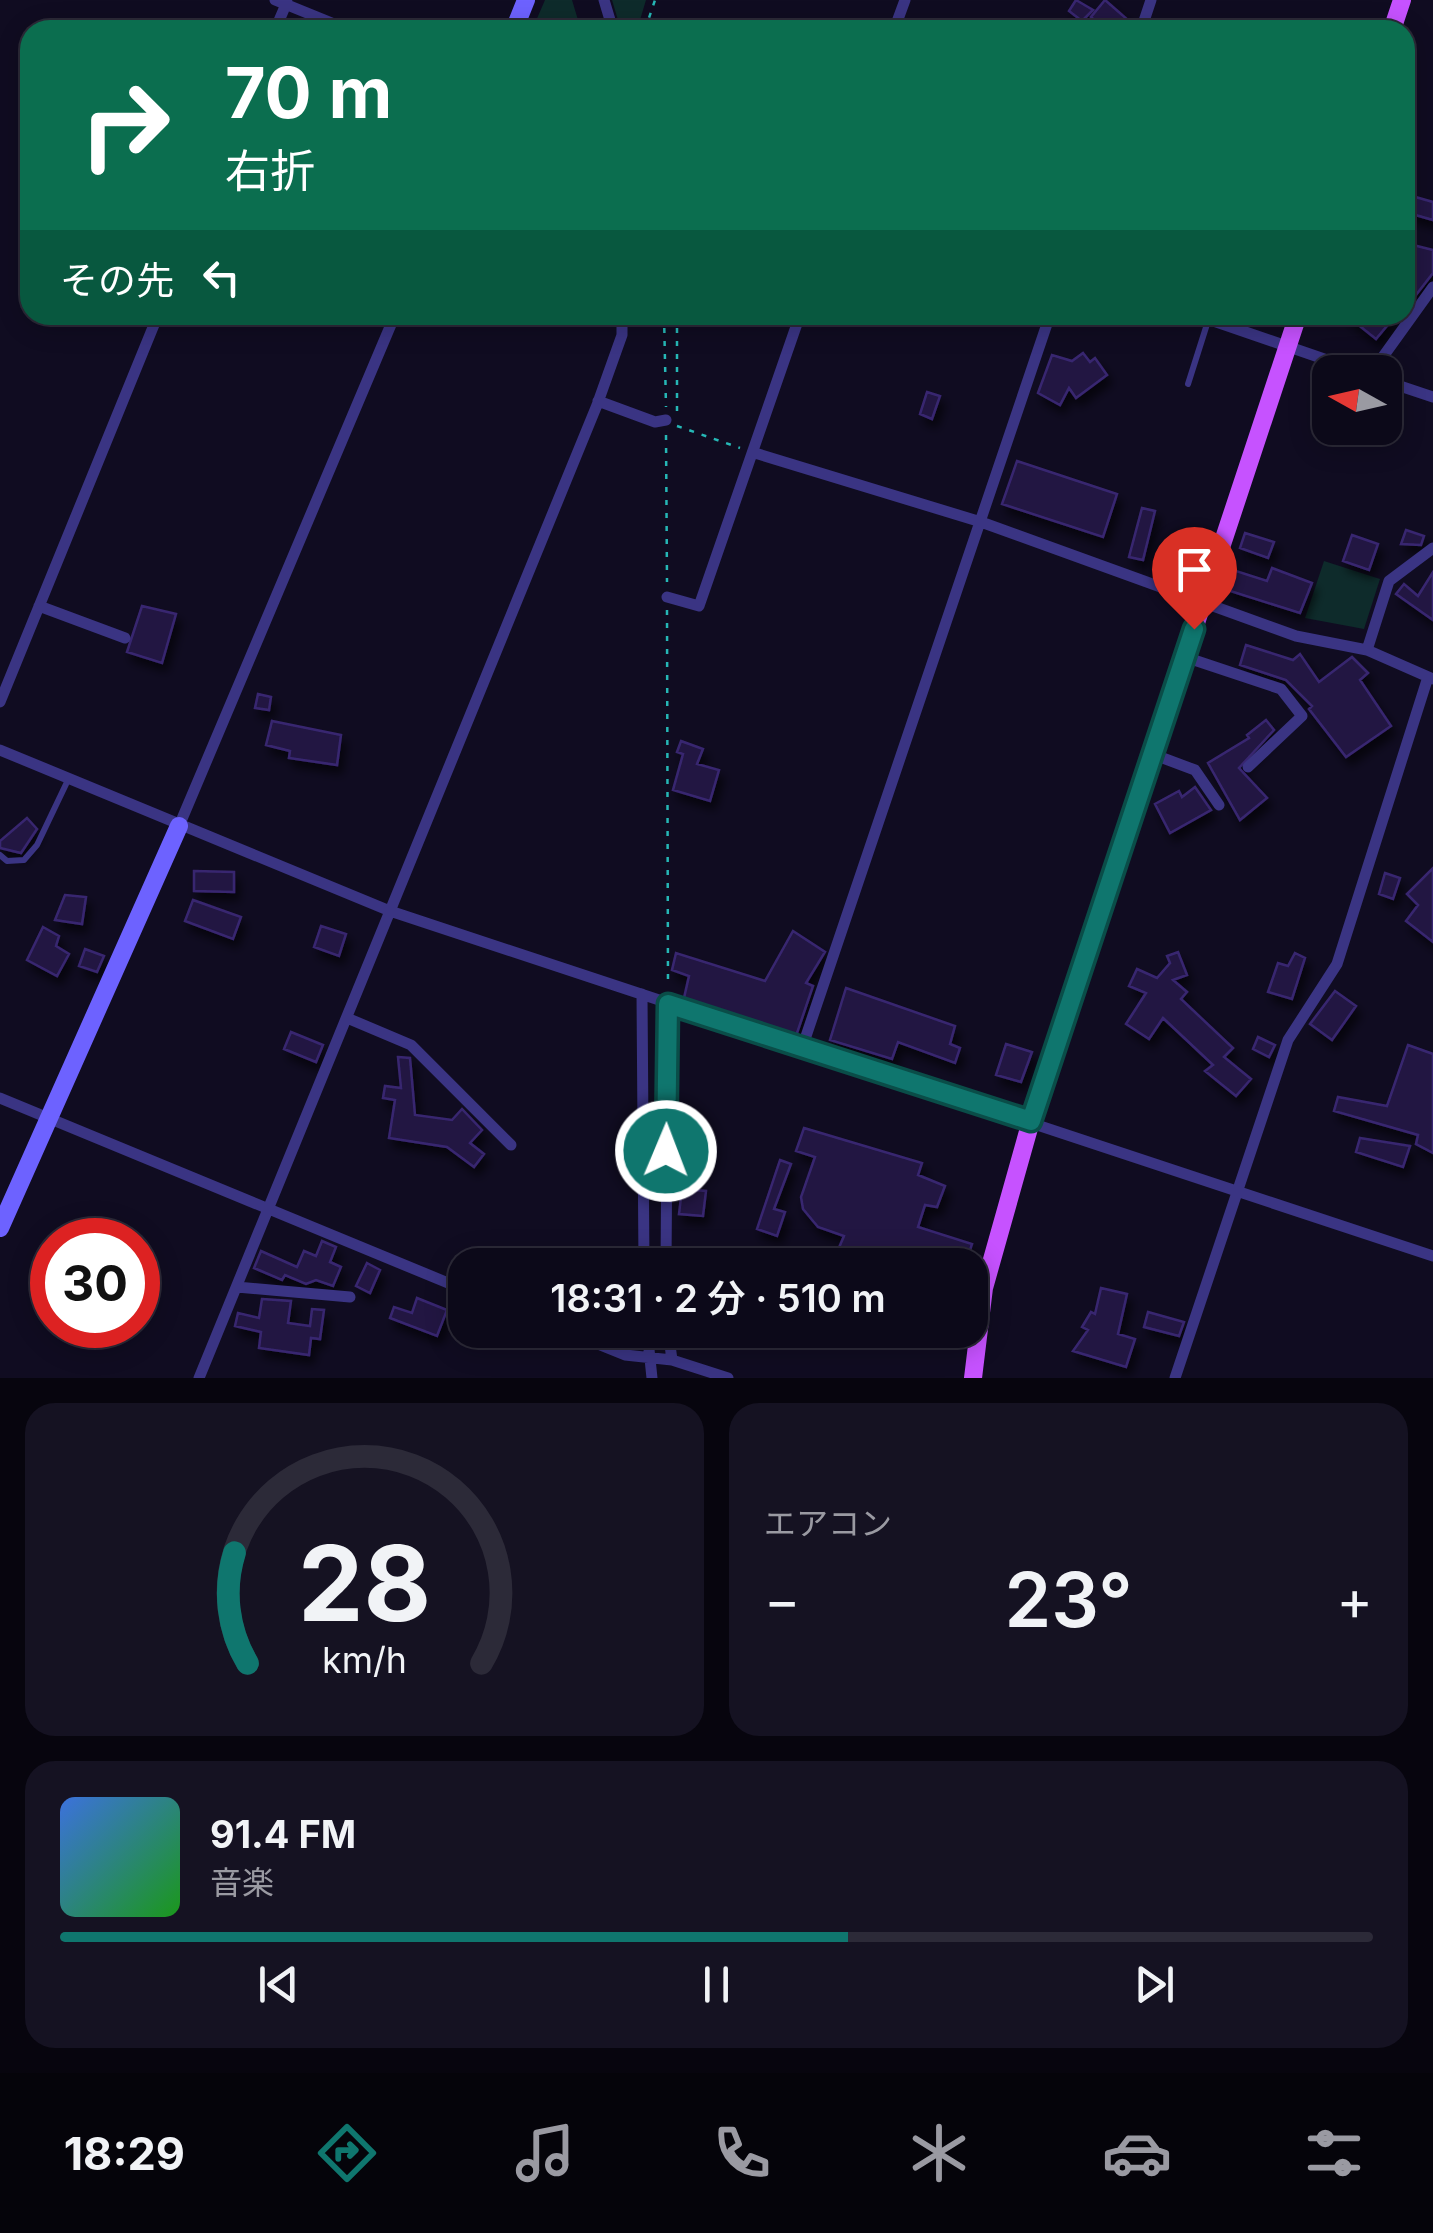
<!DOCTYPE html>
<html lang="ja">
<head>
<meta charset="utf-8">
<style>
  :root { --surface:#0c0919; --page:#151222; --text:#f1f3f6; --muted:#9a9aa2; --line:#2c2a38; --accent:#0f766e }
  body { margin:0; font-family:Inter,"Noto Sans JP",sans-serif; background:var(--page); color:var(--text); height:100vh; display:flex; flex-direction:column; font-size:38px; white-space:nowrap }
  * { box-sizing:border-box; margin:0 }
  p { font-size:32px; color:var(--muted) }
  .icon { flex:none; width:55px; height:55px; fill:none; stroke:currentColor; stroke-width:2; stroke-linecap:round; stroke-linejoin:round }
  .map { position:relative; height:1378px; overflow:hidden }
  .drawer { display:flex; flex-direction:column; gap:25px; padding:25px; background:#07050e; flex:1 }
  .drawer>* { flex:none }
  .top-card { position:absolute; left:20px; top:20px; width:1395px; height:305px; border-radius:30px; box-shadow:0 5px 25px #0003,0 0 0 2px var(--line); background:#0b6e4f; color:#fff; overflow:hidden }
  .needle { width:65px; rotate:278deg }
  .fabs { position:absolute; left:1312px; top:355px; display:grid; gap:20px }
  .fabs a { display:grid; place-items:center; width:90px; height:90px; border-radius:20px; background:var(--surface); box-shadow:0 5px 25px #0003,0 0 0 2px var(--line); font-size:50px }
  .speed { position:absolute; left:30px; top:1218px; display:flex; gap:20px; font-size:50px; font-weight:700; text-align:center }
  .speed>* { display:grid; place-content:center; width:130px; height:130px; border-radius:50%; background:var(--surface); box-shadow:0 5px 25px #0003,0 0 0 2px var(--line); line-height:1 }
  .speed .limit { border:15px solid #d22; background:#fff; color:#111 }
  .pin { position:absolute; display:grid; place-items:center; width:85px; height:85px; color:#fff; margin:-102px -42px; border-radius:50% 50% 50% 0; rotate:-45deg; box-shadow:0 0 10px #0007 }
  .pin .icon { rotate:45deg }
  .me { position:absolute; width:110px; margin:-55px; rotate:1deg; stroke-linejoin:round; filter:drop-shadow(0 0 8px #0008) }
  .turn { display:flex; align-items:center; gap:35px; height:210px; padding:0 40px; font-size:45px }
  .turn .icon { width:130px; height:130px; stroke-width:2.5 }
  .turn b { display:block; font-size:70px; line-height:85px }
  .then { display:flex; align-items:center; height:95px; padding:0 40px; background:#0003; gap:20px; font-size:38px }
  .big { font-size:75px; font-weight:600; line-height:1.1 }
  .drawer .card { flex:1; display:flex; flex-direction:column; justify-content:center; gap:15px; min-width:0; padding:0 35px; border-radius:30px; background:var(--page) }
  .drawer .dial { align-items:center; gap:0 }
  .dial svg { height:260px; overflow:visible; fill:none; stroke:var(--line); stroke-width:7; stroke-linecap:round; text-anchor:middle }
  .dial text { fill:var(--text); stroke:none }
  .song { display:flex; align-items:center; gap:30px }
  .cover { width:120px; height:120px; border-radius:15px; background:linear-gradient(135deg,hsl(220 70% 55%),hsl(120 70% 35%)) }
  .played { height:10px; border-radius:5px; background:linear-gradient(90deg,var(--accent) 60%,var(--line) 60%) }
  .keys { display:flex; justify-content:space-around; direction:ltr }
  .heat { display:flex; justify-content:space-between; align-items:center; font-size:55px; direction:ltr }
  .drawer .tiles { flex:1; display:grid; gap:25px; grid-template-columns:1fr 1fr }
  .card:last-child { grid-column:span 2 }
  .trip { position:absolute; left:448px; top:1248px; width:540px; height:100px; border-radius:30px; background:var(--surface); box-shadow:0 5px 25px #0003,0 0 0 2px var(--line); font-weight:600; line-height:100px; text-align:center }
  .menu { display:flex; height:160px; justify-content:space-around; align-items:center; background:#05040a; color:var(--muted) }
  .menu .icon { width:70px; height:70px }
  .menu .active { color:var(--accent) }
  .menu b { font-size:45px; color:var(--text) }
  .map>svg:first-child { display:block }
</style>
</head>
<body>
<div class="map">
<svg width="1433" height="1378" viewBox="0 0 1433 1378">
  <defs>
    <filter id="shadow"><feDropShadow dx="4.5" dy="8" stdDeviation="5" flood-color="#0009"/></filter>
  </defs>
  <rect width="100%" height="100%" fill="#100c21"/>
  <!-- green -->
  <path fill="#0e2b2b" d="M545,0H572L581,30H532Z
    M612,0H646L637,30H621Z
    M1324,561L1380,579L1364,629L1305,618Z"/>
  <!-- building -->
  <path fill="#211743" stroke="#392770" stroke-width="2.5" filter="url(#shadow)" d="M1076,0L1093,10L1082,21L1069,11Z
    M1105,0L1128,20L1119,30H1105L1091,17Z
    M1405,194L1433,202V220L1405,212Z
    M1405,243L1433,250V273L1412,300L1405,295Z
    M1346,315H1396L1376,339Z
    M1083,353L1090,362L1095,358L1107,375L1076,398L1069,388L1060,405L1038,393L1052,355L1072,361Z
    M927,392L940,396L932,419L920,414Z
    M1017,461L1117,494L1103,537L1002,504Z
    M1142,508L1155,511L1143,560L1129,557Z
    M1406,530L1424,536L1421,545L1401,544Z
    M1245,533L1274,542L1268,558L1240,548Z
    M1352,535L1378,544L1369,570L1343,561Z
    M1272,568L1312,583L1300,613L1227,590L1233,570L1267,581Z
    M1433,572V620L1396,594L1404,584L1418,596Z
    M142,606L176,614L162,663L127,652Z
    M1246,645L1293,660L1300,654L1319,682L1352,657L1368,673L1360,680L1391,726L1346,757L1309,709L1312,706L1286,680L1240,665Z
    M258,694L271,697L269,710L255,708Z
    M1266,720L1274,730L1239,768L1267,798L1240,820L1208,763L1249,738L1247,735Z
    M272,721L341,735L337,765L289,758L290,751L266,745Z
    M681,741L703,749L697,764L719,770L710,801L673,790L683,754L677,752Z
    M1195,787L1211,810L1170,833L1155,804L1179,791L1182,797Z
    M27,818L37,829L21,853L0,848V841Z
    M1433,868V942L1406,921L1418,905L1407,894Z
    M194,871L234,872V892L194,891Z
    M1385,873L1400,878L1393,899L1379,894Z
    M65,895L86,897L82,924L55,920Z
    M193,900L241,917L233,939L185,921Z
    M321,926L346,934L339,956L314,947Z
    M43,927L59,936L56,946L69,954L57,976L27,960Z
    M793,931L825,952L806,983L813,986L796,1036L684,998L689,976L672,970L676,953L765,981Z
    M85,949L104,956L97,972L79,966Z
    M1178,952L1187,975L1173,980L1187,992L1181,999L1233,1048L1224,1057L1251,1079L1236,1096L1205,1071L1213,1065L1163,1018L1149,1039L1126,1024L1146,993L1129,986L1137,969L1157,978L1170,963L1167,956Z
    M1295,953L1305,958L1292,999L1268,992L1278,963L1288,966Z
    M846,988L955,1026L950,1044L960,1048L955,1063L898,1042L892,1059L830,1040Z
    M1335,991L1356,1006L1332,1040L1310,1024Z
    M291,1032L323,1045L316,1062L284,1049Z
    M1258,1037L1275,1045L1269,1057L1253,1049Z
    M1006,1044L1032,1052L1021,1082L996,1075Z
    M1408,1045L1433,1054V1153L1416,1144L1418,1135L1334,1111L1338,1097L1387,1106Z
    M398,1057L410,1058L415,1115L452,1120L462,1109L482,1130L470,1143L484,1154L474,1167L447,1147L389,1138L395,1100L383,1098L385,1086L401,1088Z
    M804,1128L922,1163L918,1175L945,1186L937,1207L925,1205L918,1227L972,1244L965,1265H887L838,1250L844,1236L818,1227L803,1209L801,1197L815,1157L796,1151Z
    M1360,1138L1410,1146L1403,1167L1356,1152Z
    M780,1160L791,1164L774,1209L785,1212L777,1236L757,1229Z
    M682,1189L706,1191L703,1216L679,1214Z
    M322,1241L336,1247L330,1262L341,1267L333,1286L316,1280L306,1284L285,1275L282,1280L254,1268L261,1251L297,1267L304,1251L316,1256Z
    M367,1263L380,1270L370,1293L356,1286Z
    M1101,1288L1127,1294L1118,1334L1135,1339L1126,1367L1073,1351L1088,1330L1082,1327L1091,1312L1095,1314Z
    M417,1298L447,1310L437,1336L390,1318L394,1307L412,1313Z
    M262,1299L291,1301L288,1323L310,1326L312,1309L324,1310L320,1339L311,1338L309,1355L259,1348L261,1332L235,1326L238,1313L259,1318Z
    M1148,1312L1184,1322L1179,1336L1144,1327Z"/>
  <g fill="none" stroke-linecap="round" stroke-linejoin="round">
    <!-- path -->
    <path stroke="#26b8b6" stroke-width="2.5" stroke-dasharray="5 8" stroke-linecap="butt" d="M645,30L655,0
      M664,315L666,407
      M677,315V413
      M677,426L740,448
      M666,435L667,582
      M667,610L668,987"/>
    <!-- lane -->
    <path stroke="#3a3483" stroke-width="6" d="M1188,384L1208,321
      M0,855L7,861L24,860L37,845L68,780"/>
    <!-- street -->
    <path stroke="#3a3483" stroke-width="11" d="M275,0L349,30
      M604,0L613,30
      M275,30L287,2
      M894,30L905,0
      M1141,30L1151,0
      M1196,315L1362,372
      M1372,372L1433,287
      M1385,381L1433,397
      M598,401L655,422L666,420
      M755,453L981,522L1296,636L1367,650L1433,679
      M667,597L699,606L800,315
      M39,606L125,638
      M1367,650L1389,581L1433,548
      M1185,657L1281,689L1302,716L1248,767
      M0,702L158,315
      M0,750L390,911L1433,1256
      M1152,754L1195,770L1219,805
      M179,826L395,315
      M642,994L644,1265
      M347,1018L411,1045L511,1145
      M802,1048L1050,315
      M0,1098L465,1290
      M666,1265L668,1004
      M237,1287L350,1297
      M563,1330L625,1355L672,1360L728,1378
      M647,1330L652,1378
      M668,1330L672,1360
      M199,1378L597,405L622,335V315
      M1175,1378L1288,1040L1337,964L1428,677"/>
    <!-- secondary -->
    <path stroke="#6d62ff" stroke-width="18" d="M514,30L526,0
      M0,1228L179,826"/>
    <!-- primary -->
    <path stroke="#c652ff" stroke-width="18" d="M1392,30L1402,0
      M973,1378L984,1288L1031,1121L1298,315"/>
  </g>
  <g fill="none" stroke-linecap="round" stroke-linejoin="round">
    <!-- route casing -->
    <g stroke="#0a4d48" stroke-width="25">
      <path id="route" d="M666,1151L668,1004L1031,1121L1194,629"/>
    </g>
    <!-- route -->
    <use href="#route" stroke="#0f766e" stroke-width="18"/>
  </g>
</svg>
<div class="fabs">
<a><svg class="needle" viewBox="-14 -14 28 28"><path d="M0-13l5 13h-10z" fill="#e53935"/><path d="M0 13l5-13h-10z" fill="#9a9aa2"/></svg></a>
</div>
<div class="speed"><div class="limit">30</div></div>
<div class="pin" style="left:1194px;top:629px;background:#d93025"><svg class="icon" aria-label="arrive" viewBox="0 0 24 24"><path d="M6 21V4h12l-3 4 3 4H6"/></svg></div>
<svg class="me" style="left:666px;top:1151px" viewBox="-20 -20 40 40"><circle r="17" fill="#0f766e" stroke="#fff" stroke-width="3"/><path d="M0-11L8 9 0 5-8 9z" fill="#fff"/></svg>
<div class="trip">18:31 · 2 分 · 510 m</div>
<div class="top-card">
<div class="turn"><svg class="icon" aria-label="right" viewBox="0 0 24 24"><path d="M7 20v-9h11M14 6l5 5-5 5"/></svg><div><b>70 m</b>右折</div></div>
<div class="then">その先<svg class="icon" aria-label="left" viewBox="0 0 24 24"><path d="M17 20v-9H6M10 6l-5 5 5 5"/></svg></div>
</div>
</div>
<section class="drawer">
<div class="tiles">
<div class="card dial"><svg viewBox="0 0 100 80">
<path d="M14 69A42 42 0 1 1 86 69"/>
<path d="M14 69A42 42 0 0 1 10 35" stroke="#0f766e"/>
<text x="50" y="56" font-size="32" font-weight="700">28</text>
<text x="50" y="72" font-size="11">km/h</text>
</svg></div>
<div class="card"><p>エアコン</p>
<div class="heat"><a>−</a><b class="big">23°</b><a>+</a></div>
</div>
<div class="card">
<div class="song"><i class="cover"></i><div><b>91.4 FM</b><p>音楽</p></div></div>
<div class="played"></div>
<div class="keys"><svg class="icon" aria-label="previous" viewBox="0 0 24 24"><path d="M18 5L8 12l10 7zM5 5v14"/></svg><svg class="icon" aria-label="pause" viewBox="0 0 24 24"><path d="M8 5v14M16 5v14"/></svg><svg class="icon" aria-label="next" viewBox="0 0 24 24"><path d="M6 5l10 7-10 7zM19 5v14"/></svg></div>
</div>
</div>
</section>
<nav class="menu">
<b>18:29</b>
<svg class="icon active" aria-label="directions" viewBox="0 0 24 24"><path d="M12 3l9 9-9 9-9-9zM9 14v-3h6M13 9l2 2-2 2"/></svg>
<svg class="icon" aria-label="music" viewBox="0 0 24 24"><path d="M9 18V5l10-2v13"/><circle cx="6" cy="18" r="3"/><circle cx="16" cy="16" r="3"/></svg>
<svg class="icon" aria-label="phone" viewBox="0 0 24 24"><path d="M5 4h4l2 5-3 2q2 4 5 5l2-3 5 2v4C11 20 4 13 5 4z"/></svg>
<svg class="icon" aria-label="climate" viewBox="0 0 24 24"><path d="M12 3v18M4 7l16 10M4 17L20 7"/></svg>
<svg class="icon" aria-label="car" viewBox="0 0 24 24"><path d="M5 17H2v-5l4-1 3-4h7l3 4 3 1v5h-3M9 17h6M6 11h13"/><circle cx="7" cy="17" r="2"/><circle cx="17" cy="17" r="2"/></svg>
<svg class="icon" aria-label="filters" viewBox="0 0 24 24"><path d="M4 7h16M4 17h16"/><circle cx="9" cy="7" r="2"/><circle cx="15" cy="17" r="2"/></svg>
</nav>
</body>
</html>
